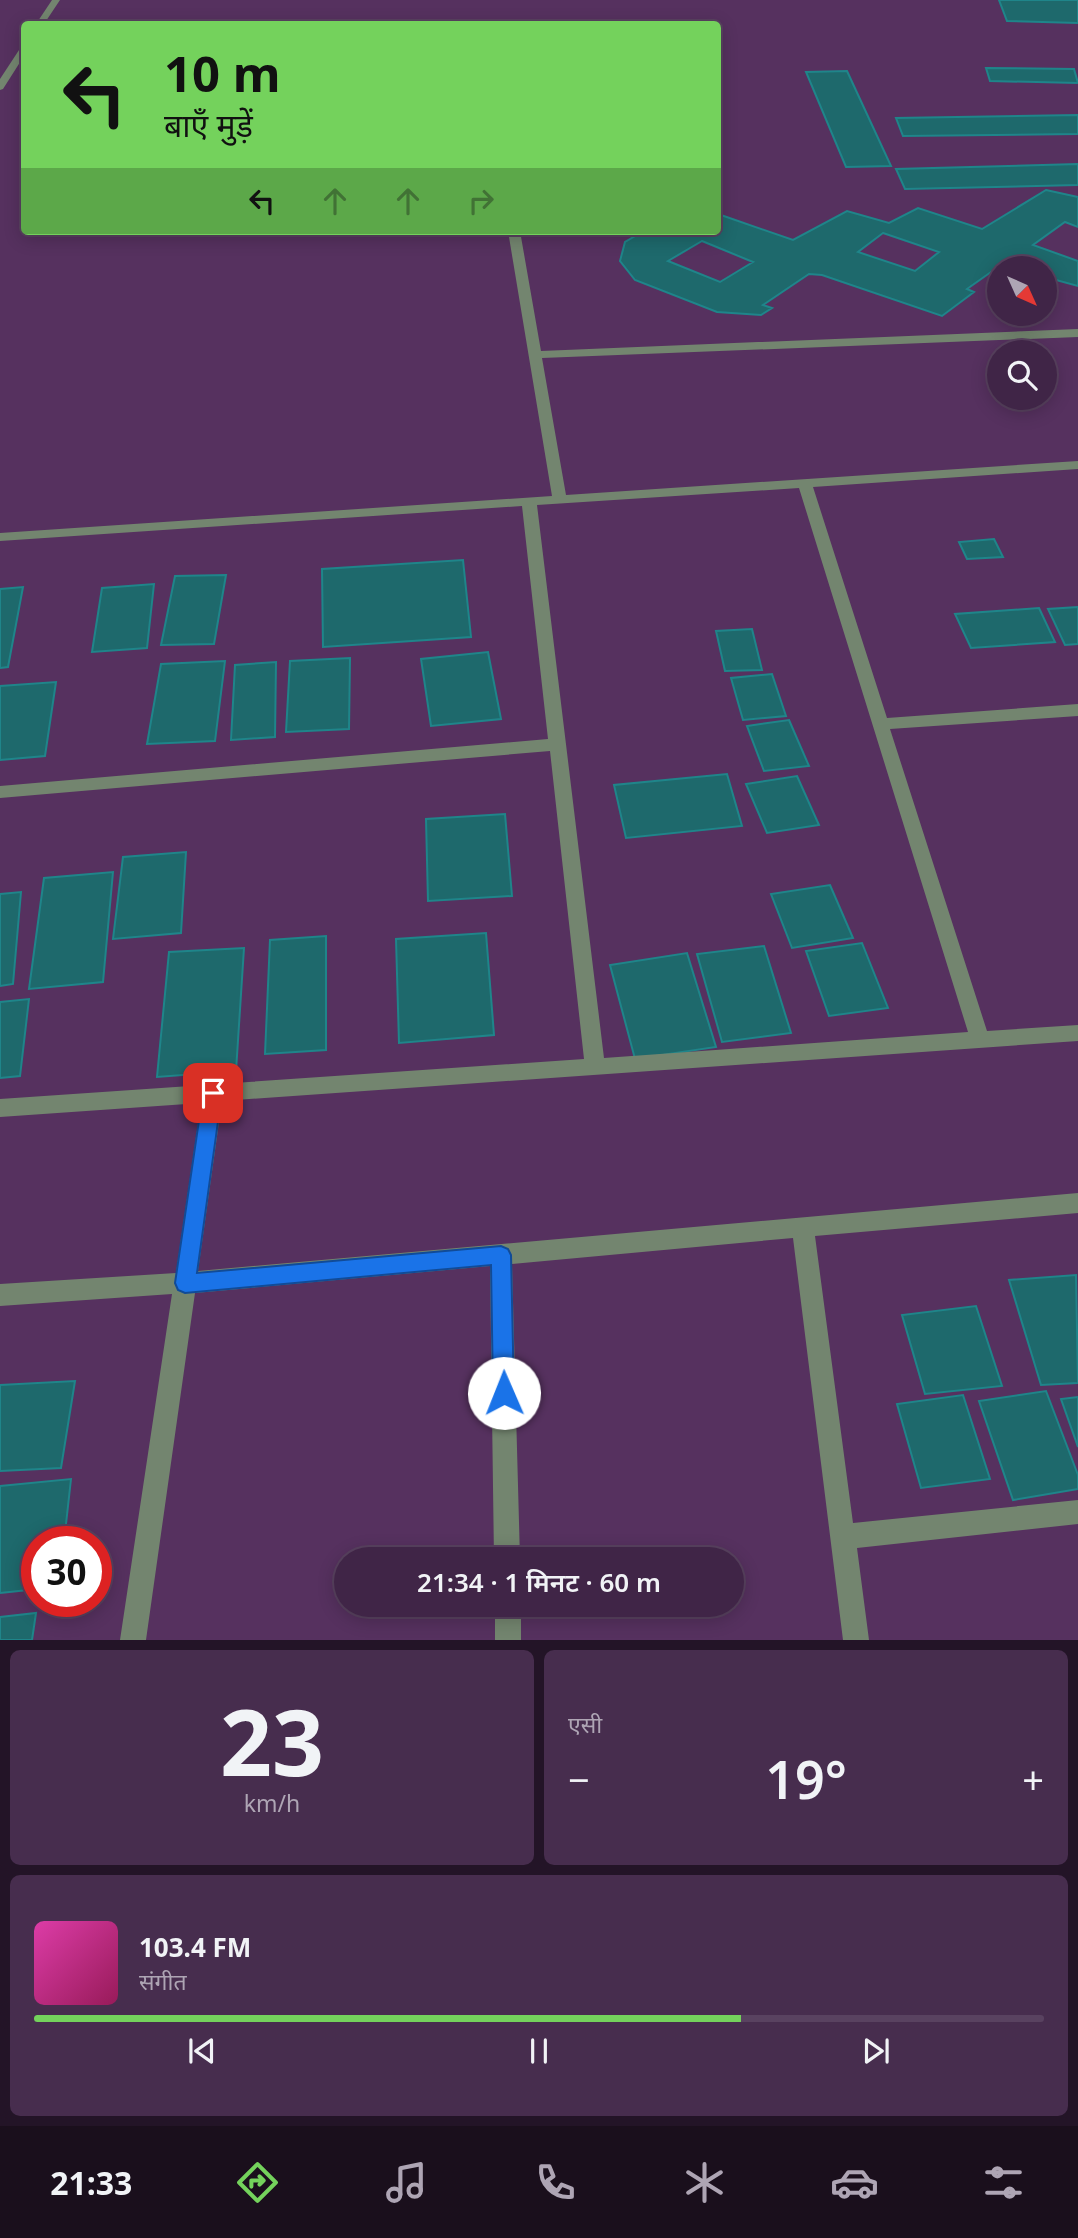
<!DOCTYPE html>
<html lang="hi">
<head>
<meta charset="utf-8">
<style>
  :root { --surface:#402547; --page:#472d4e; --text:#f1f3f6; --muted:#aea5b4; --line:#594260; --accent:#74d25c }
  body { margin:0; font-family:"Noto Sans","Noto Sans Devanagari",sans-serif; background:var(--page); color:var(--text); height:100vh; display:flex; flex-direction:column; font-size:26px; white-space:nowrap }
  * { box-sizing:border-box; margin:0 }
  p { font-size:23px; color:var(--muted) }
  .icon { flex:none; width:38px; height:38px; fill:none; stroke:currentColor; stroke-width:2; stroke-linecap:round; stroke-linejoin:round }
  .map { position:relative; height:1640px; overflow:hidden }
  .panel { display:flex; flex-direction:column; gap:10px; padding:10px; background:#231427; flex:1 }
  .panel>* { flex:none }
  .guide { position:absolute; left:21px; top:21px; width:700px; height:214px; border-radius:7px; box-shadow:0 4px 18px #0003,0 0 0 2px var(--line); background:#74d25c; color:#111; overflow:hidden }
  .needle { width:46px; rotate:135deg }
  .buttons { position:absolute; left:987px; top:256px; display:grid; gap:14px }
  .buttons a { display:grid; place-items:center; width:70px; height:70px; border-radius:50%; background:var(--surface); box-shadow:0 4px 18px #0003,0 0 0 2px var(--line); font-size:35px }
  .speed { position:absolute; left:21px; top:1526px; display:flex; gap:14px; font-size:35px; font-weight:700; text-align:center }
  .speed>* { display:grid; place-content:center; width:91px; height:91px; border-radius:50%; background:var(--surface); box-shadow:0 4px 18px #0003,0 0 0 2px var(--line); line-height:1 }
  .speed .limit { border:10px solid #d22; background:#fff; color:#111 }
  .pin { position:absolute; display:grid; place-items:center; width:60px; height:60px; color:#fff; margin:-30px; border-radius:14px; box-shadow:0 4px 10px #0006 }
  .me { position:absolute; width:77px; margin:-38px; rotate:359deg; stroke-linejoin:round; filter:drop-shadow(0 0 5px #0008) }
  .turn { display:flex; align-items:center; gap:24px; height:147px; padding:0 28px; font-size:32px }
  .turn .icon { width:91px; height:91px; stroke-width:2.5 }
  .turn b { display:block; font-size:49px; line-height:60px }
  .lanes { display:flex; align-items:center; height:66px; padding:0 28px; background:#0003; justify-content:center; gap:35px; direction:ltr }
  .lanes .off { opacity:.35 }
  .big { font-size:52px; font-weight:600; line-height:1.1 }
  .panel .widget { flex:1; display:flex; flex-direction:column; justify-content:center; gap:10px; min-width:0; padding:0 24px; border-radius:10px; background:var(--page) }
  .panel .dial { align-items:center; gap:0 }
  .dial b { font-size:91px; line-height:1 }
  .song { display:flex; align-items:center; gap:21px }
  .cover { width:84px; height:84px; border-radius:10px; background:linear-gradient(135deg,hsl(320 70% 55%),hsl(330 70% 35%)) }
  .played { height:7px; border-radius:4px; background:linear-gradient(90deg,var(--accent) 70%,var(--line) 70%) }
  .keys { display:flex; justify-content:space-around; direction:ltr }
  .heat { display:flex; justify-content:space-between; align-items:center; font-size:38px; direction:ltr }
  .panel .tiles { flex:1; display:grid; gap:10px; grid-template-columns:1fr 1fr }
  .widget:last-child { grid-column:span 2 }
  .trip { position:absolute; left:334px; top:1547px; width:410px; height:70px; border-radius:35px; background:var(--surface); box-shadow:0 4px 18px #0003,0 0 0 2px var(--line); font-weight:600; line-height:70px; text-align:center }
  .tabs { display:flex; height:112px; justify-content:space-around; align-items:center; background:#1a0f1c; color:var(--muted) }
  .tabs .icon { width:49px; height:49px }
  .tabs .current { color:var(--accent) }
  .tabs b { font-size:32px; color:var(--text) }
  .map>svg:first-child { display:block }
</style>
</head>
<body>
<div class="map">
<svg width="1078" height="1640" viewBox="0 0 1078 1640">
  <rect width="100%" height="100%" fill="#56315f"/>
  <!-- building -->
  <path fill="#1e696c" stroke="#1f858a" stroke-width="2" fill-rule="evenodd" d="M999,0H1078V23L1007,21Z
    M986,68L1074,69L1078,83L990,81Z
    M847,71L891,166L846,167L806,72Z
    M1078,115V134L903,136L896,118Z
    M1078,164V185L905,189L896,169Z
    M1046,190L1078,197V227L1065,222L1033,245L1078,261V286L1045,277V268L1001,265L967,289L974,292L942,316L822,275L809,274L763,305L772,308L761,315L717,312L635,280L620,261L625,242L644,231H718V214L793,240L847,211L889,223L918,208L982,229ZM883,233L939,252L915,271L858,252ZM702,241L753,262L720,282L668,261Z
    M994,539L1003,557L967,559L959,542Z
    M463,560L471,637L323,647L322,569Z
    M226,575L214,644L161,645L175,576Z
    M154,584L147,648L92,652L102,588Z
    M23,587L8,667L0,668V589Z
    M1078,607V644L1065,645L1048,609Z
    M1039,608L1055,642L971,648L955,614Z
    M752,629L762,670L725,671L716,631Z
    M488,652L501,719L431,726L421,659Z
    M350,658L349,729L286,732L290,661Z
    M225,661L215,741L147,744L161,664Z
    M276,662L275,737L231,740L235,665Z
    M772,674L786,716L743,720L731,678Z
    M56,682L45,756L0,760V686Z
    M789,720L809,766L764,771L747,726Z
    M727,774L742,826L626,838L614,785Z
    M797,776L819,825L767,833L746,784Z
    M505,814L512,896L428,901L426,819Z
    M186,852L181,933L113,939L123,857Z
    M113,872L103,982L29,989L44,878Z
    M830,885L853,938L792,948L771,894Z
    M21,892L13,984L0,986V894Z
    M486,933L494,1035L399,1043L396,939Z
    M326,936V1050L265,1054L270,940Z
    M862,943L888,1008L829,1016L806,951Z
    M764,946L791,1033L722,1042L697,954Z
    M244,948L236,1071L157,1077L169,952Z
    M687,953L716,1047L635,1059L610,965Z
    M29,999L20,1076L0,1078V1002Z
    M1076,1275L1078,1383L1041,1385L1009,1280Z
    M976,1306L1002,1386L925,1394L902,1315Z
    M75,1381L61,1468L0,1471V1385Z
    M1046,1391L1078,1475V1489L1013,1500L979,1401Z
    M963,1395L990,1479L921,1488L897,1404Z
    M1078,1397V1447L1061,1399Z
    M71,1479L64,1542H37V1589L0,1593V1486Z
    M36,1613L32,1640H0V1617Z"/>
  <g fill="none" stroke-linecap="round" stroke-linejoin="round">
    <!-- minor -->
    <path fill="#73856f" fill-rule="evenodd" d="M52,0H60L44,24H36Z
      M24,46V56L3,89L0,90V79L21,47Z
      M508,231H520L541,351L1078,329V337L542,358L566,495L1078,461V469L813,487L887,718L1078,704V716L890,729L987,1031L1078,1025V1041L222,1101L198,1271L1078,1193V1213L815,1236L853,1523L1078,1500V1524L857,1548L869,1640H843L793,1238L512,1264L520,1559H494L490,1266L195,1293L146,1640H120L172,1294L0,1306V1284L176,1273L201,1103L0,1117V1099L584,1059L550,751L0,798V786L548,739L522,506L0,541V533L552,496ZM799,488L968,1032L604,1058L537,505Z
      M495,1605H521V1640H495Z"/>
  </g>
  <!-- route -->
  <path fill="#1a73e8" stroke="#114b97" stroke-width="2" d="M213,1085L219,1087L222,1093L197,1273L501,1246L508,1249L511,1255L514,1393L511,1401L504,1404L496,1401L493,1393L491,1265L185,1293L178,1290L175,1283L203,1093L206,1087Z"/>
</svg>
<div class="buttons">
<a><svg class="needle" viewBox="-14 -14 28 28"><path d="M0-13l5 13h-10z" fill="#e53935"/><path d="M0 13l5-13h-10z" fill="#aea5b4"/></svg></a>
<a><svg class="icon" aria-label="search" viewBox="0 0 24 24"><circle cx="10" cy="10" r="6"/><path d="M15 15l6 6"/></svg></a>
</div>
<div class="speed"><div class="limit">30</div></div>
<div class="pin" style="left:213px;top:1093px;background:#d93025"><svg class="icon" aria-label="arrive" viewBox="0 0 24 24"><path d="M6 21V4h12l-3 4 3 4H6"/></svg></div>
<svg class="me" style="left:504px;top:1393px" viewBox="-20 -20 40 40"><circle r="19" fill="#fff"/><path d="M0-13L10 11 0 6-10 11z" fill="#1a73e8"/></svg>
<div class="trip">21:34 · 1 मिनट · 60 m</div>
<div class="guide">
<div class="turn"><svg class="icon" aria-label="left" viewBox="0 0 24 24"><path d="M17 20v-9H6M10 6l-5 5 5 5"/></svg><div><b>10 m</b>बाएँ मुड़ें</div></div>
<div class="lanes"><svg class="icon" aria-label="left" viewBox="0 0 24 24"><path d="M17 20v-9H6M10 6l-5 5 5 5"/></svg><svg class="icon off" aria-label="ahead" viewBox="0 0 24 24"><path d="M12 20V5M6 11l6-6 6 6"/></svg><svg class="icon off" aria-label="ahead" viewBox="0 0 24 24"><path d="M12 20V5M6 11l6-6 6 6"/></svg><svg class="icon off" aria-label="right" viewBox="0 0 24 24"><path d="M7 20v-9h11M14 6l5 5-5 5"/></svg></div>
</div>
</div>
<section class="panel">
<div class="tiles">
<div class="widget dial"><b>23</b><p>km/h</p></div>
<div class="widget"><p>एसी</p>
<div class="heat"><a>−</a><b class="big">19°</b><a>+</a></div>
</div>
<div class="widget">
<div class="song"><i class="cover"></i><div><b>103.4 FM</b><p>संगीत</p></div></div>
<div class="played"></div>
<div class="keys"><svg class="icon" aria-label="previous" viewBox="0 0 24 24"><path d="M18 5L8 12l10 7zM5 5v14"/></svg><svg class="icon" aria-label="pause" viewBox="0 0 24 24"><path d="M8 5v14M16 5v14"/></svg><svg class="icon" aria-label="next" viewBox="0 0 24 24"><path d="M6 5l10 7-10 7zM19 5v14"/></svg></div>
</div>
</div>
</section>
<nav class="tabs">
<b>21:33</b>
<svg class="icon current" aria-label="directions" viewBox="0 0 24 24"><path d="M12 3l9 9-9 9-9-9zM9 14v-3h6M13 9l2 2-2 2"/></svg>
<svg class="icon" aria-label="music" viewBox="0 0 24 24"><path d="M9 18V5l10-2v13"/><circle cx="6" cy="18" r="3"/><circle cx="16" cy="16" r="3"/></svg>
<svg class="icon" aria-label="phone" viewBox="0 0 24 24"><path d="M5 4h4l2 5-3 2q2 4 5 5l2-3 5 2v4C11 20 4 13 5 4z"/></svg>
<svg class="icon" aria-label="climate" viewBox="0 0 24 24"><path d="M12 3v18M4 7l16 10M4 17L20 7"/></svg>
<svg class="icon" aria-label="car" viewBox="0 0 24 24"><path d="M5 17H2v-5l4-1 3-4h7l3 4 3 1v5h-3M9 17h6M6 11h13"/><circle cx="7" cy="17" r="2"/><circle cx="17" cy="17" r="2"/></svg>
<svg class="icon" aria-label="filters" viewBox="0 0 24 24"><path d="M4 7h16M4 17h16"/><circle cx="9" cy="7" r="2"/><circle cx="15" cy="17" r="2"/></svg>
</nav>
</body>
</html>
